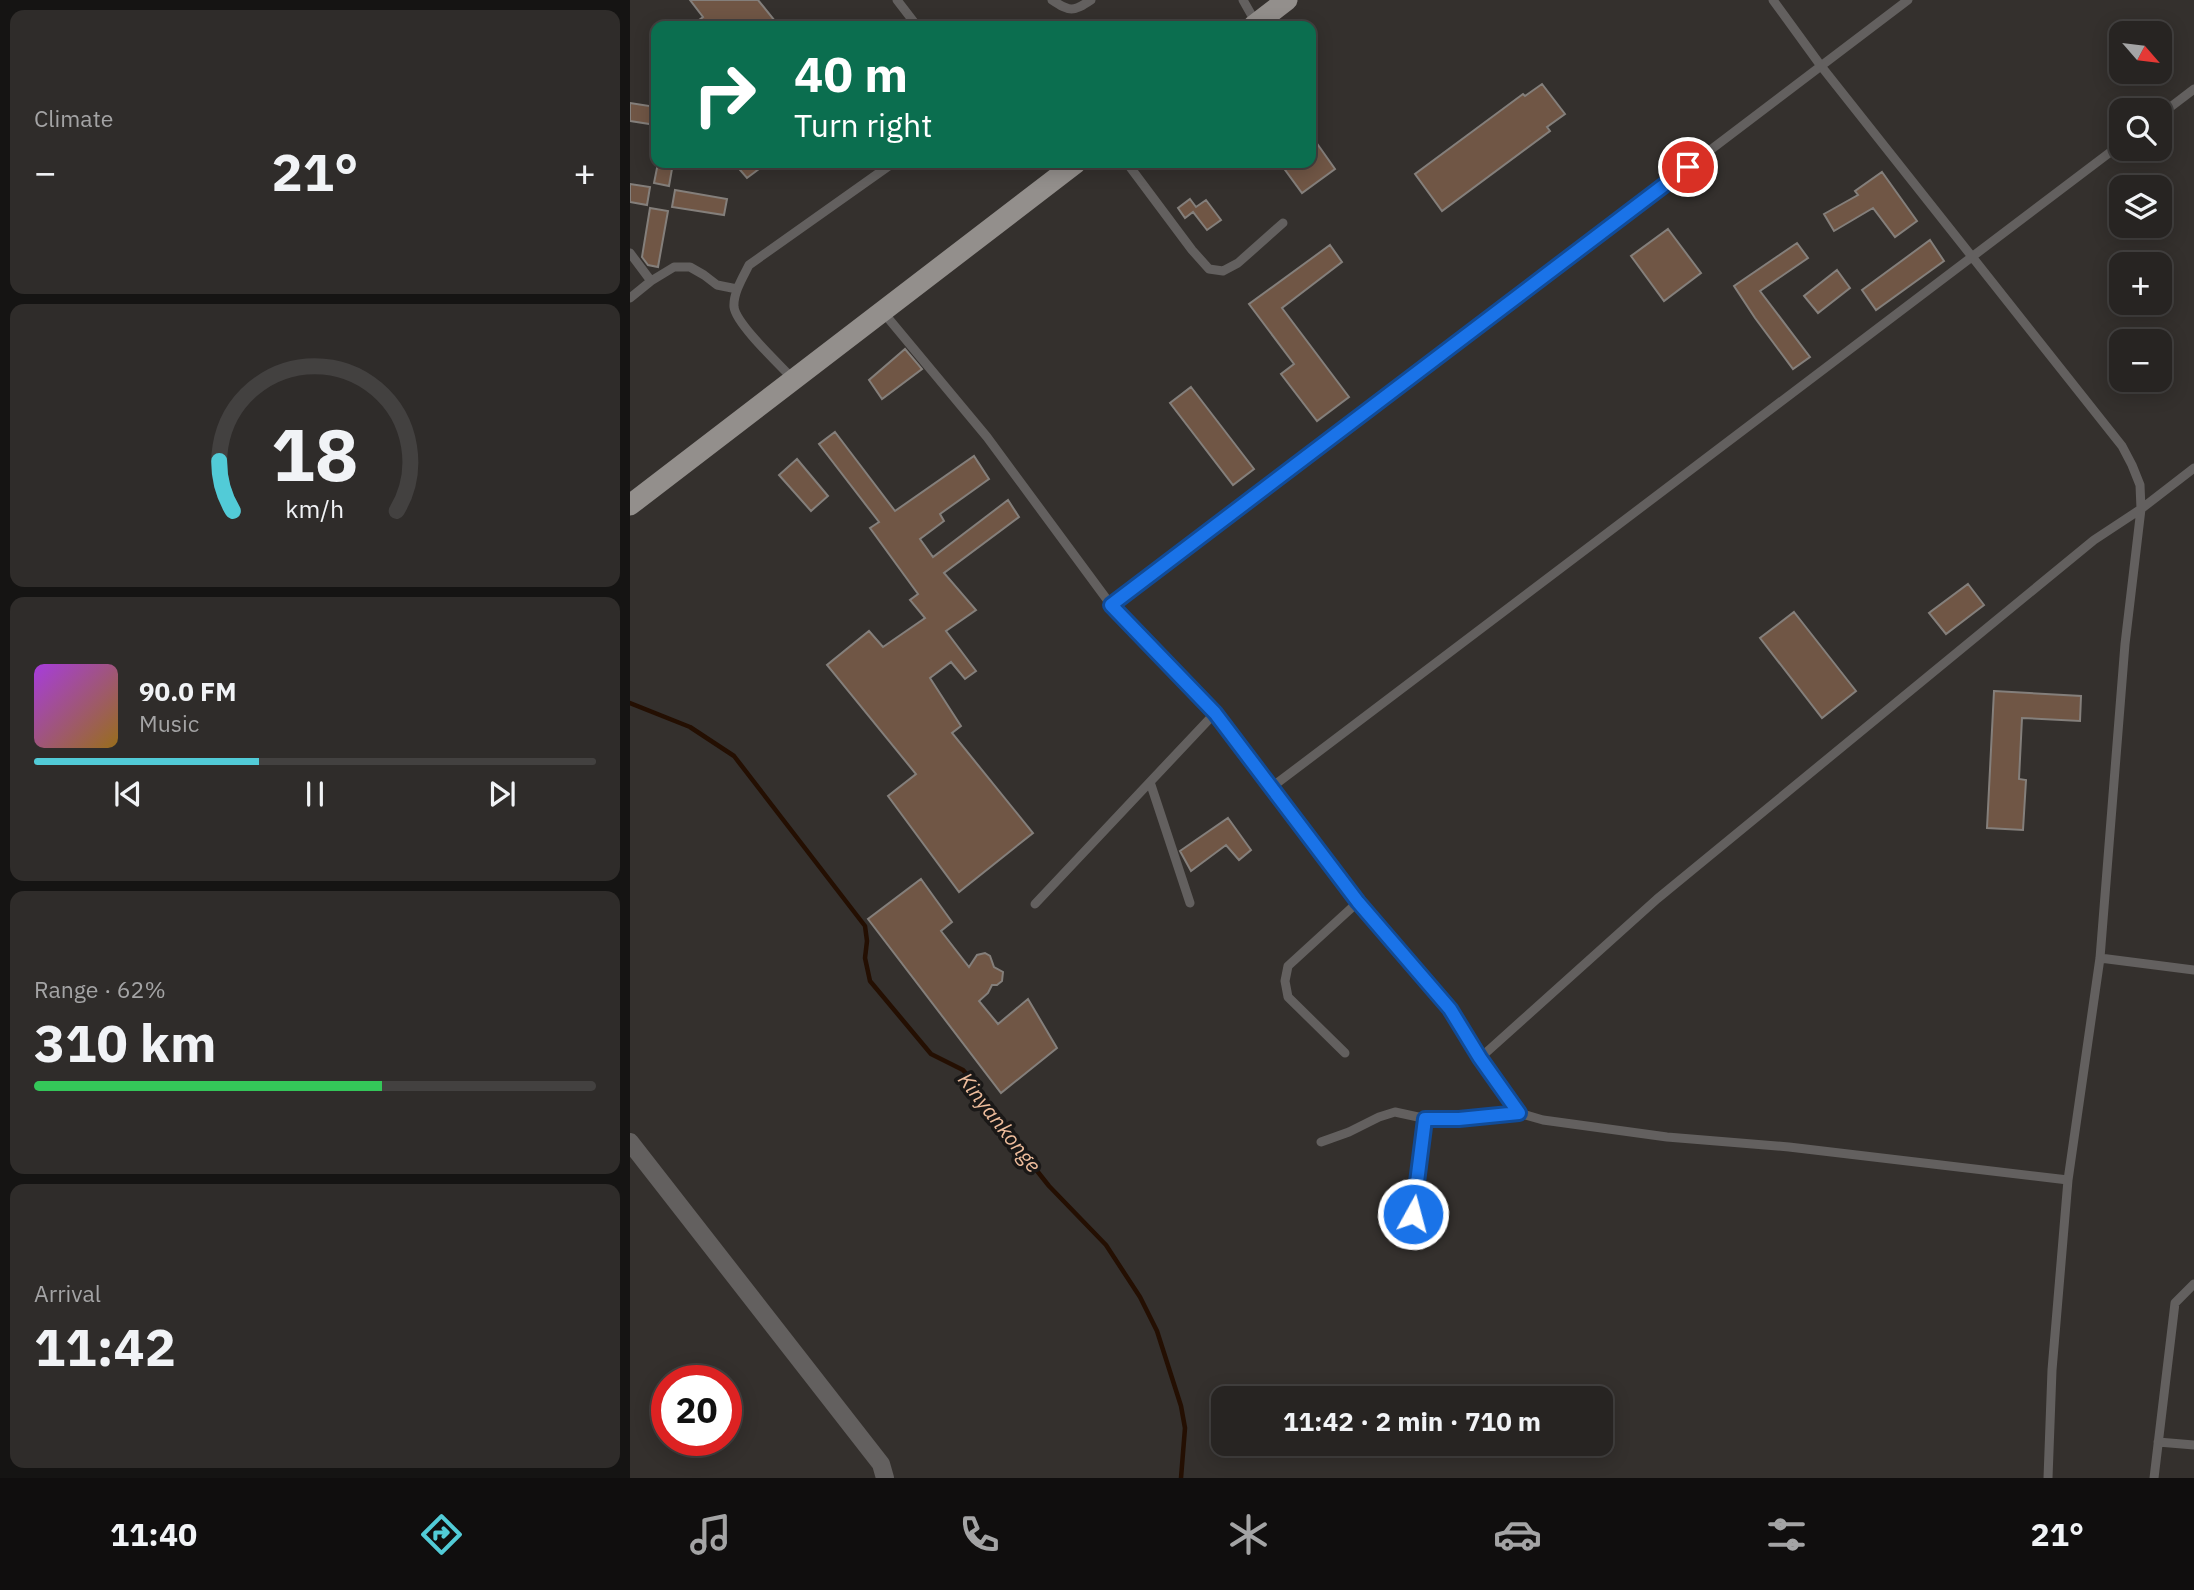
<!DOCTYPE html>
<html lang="en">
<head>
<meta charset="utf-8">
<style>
  :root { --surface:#272422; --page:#2f2c2a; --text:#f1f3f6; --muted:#a4a4a5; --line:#434140; --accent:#52cbd7 }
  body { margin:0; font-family:"IBM Plex Sans",sans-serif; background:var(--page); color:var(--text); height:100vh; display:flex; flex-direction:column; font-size:26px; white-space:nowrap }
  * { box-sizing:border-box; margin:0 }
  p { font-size:23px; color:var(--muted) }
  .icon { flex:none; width:38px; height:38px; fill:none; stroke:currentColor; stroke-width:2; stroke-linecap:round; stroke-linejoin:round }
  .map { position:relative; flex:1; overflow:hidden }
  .panel { display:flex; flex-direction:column; gap:10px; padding:10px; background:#151413; width:630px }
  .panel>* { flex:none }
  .guide { position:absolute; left:21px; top:21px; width:665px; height:147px; border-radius:14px; box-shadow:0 4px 18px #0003,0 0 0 2px var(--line); background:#0b6e4f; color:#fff; overflow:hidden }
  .needle { width:46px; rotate:118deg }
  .buttons { position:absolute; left:1479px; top:21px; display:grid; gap:14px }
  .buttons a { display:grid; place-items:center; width:63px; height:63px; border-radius:14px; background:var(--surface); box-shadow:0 4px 18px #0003,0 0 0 2px var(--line); font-size:35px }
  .speed { position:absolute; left:21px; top:1365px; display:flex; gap:14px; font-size:35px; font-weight:700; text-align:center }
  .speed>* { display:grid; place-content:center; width:91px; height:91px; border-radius:50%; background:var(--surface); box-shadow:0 4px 18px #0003,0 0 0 2px var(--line); line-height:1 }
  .speed .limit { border:10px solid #d22; background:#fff; color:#111 }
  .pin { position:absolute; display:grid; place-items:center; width:60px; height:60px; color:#fff; margin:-30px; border:4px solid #fff; border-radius:50%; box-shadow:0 2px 7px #0007 }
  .me { position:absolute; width:77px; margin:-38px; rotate:7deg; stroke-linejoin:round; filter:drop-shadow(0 0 5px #0008) }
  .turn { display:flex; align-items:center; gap:24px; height:147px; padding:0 28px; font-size:32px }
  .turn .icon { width:91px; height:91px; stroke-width:2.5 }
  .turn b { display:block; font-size:49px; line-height:60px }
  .big { font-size:52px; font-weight:800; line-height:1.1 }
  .panel .tile { flex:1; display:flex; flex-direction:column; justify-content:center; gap:10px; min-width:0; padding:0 24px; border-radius:14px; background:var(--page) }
  .panel .dial { align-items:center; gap:0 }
  .dial svg { height:182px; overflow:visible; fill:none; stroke:var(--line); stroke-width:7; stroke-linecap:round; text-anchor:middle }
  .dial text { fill:var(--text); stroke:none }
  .song { display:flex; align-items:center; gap:21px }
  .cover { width:84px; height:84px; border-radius:10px; background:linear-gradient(135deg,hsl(280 70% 55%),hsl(40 70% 35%)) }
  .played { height:7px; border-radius:4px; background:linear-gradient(90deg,var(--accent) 40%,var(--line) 40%) }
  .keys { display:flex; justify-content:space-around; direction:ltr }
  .heat { display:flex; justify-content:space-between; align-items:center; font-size:38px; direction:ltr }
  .charge { height:10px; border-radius:5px; background:linear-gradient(90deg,#34c759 62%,var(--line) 0) }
  .trip { position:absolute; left:581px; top:1386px; width:402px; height:70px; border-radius:14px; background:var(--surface); box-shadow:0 4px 18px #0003,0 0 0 2px var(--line); font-weight:800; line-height:70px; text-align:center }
  .tabs { display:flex; height:112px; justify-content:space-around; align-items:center; background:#100e0e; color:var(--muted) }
  .tabs .icon { width:49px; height:49px }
  .tabs .selected { color:var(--accent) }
  .tabs b { font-size:32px; color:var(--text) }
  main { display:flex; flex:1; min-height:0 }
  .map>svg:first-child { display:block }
</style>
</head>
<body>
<main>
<section class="panel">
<div class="tile"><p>Climate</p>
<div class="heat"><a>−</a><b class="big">21°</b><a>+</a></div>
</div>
<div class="tile dial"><svg viewBox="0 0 100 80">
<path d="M14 69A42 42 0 1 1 86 69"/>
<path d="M14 69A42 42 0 0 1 8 47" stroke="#52cbd7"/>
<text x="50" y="56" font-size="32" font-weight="700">18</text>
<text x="50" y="72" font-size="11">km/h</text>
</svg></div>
<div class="tile">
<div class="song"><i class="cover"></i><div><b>90.0 FM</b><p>Music</p></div></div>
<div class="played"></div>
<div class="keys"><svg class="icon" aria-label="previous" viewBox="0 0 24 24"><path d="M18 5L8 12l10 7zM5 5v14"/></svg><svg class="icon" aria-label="pause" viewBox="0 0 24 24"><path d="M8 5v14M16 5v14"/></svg><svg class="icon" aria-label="next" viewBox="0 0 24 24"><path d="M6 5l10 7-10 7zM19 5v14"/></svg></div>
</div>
<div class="tile"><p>Range · 62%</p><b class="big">310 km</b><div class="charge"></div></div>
<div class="tile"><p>Arrival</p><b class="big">11:42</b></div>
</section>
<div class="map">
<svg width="1564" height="1478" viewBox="0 0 1564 1478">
  <rect width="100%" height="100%" fill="#34302d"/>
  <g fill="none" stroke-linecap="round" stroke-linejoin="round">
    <!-- stream -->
    <path stroke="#240f02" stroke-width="4.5" d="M0,703L60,727L104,756L235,926L237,941L235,958L240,981L301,1054L333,1070L340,1078L396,1157L419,1186L476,1245L510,1297L527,1331L551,1406L555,1428L551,1478"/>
  </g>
  <!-- building -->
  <path fill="#705645" stroke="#847f7b" stroke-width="2" d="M60,0H128L149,26H61L73,17Z
    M912,84L935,114L917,127L920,131L812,211L785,174L893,94L895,96Z
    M0,103L26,107V125L0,121Z
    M681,135L705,169L672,193L650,163H681Z
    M28,163H43L39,186L24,183Z
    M104,163H137L117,178Z
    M1252,172L1287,221L1265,237L1243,208L1204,231L1194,214L1228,195L1225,191Z
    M0,184L20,187L17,205L0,202Z
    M45,190L97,199L94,215L42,207Z
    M560,199L566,207L576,200L591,220L577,230L563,212L555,218L548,208Z
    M20,208L38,211L28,267L18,265L12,257Z
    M1038,229L1071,273L1034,301L1001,256Z
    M1300,240L1314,261L1246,310L1232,290Z
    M1167,243L1178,258L1130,291L1180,357L1163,369L1125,318L1104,286Z
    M700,245L712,262L652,308L719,397L687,421L651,374L664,364L619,304Z
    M1207,270L1220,288L1188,313L1174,296Z
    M275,349L292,369L252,399L239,380Z
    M561,387L624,469L603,485L540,403Z
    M205,432L265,511L344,456L359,479L310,514L314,521L290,539L303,557L378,500L389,517L314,573L346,610L316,631L346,671L335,679L321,662L300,678L331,726L322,733L403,833L329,892L258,796L286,774L197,665L239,631L253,647L295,618L280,600L288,594L240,528L249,522L189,444Z
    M167,459L198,496L181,511L149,475Z
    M1338,584L1354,605L1316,634L1299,613Z
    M1164,612L1226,691L1192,718L1130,638Z
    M1364,691L1451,696L1450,721L1392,718L1389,779L1396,780L1393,830L1357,828Z
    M598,818L621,850L609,860L596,845L561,871L550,851Z
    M291,879L322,922L311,931L339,967L347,955L355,953L360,956L364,967L373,972L372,981L367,985H362L358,993L349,1001L368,1024L398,999L427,1048L371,1093L238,919Z"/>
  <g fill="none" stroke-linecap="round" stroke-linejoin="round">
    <!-- lane -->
    <path stroke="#63605f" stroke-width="9" d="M267,0L287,26
      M422,0C440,12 443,12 461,0
      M613,0L626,23
      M1143,0L1191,66L1492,446L1502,465L1510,485L1511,509L1495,644L1470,958L1438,1180L1422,1370L1418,1478
      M1530,115L1564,89
      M497,163L562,250L579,269L593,271L608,263L653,223
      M0,253L21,281L44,267H60L74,275L87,285L107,289
      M0,298L21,281
      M253,312L357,437L481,605L585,713L728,902L819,1009L850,1058L889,1113L913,1120L1037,1137L1159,1147L1438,1180
      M163,379C150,365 106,324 104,307C103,293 113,277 119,265L263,163
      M481,605L1278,0
      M520,782L560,903
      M642,787L1491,144
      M405,904L585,713
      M1470,958L1564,970
      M715,1053L658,997L655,981L658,966L728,902
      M850,1058L1027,899L1464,540L1511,509L1564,468
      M691,1142L719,1132L749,1117L765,1112L802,1120L889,1113
      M783,1215L795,1119
      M1528,1442L1564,1445
      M1524,1478L1545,1303L1564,1284"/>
    <!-- street -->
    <path stroke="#63605f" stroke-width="18" d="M0,1142L251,1464L255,1478"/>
    <!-- primary -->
    <path stroke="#938f8c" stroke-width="21" d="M623,26L657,0
      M0,505L446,163"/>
  </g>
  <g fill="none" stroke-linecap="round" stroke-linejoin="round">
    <!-- route casing -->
    <g stroke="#114b97" stroke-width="18">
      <path id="route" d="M783,1214L795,1119H829L889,1113L850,1058L820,1009L728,902L585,713L481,605L1058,167"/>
    </g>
    <!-- route -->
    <use href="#route" stroke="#1a73e8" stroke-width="12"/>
  </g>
  <g text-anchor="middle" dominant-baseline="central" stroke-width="7" stroke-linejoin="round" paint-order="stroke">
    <!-- water labels -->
    <g font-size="21" font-style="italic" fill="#efbd9c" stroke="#1a1817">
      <text transform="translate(370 1122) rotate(52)">Kinyankonge</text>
    </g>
  </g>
</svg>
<div class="buttons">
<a><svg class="needle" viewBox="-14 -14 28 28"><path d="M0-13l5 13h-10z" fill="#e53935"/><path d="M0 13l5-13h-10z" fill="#a4a4a5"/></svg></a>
<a><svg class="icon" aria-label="search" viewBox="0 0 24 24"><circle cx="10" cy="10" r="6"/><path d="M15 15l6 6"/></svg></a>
<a><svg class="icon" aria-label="layers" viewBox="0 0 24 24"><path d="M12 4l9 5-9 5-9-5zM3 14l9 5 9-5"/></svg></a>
<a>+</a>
<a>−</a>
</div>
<div class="speed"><div class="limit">20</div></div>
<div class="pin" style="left:1058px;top:167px;background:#d93025"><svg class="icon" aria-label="arrive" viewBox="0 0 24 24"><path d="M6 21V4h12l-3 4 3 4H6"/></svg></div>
<svg class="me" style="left:783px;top:1214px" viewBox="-20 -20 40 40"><circle r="17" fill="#1a73e8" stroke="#fff" stroke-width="3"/><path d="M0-11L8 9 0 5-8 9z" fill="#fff"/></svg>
<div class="trip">11:42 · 2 min · 710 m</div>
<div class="guide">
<div class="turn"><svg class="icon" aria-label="right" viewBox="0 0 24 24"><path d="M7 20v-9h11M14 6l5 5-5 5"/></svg><div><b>40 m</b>Turn right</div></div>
</div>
</div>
</main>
<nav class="tabs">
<b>11:40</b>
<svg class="icon selected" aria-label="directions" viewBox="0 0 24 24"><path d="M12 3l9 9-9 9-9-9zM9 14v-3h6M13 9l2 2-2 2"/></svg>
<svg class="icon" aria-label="music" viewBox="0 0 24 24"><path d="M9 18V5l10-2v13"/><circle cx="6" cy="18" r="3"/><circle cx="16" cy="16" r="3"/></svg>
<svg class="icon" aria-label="phone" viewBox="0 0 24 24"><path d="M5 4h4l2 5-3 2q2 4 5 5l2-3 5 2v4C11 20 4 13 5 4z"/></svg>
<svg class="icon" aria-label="climate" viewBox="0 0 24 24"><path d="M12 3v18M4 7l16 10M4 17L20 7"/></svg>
<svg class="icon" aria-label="car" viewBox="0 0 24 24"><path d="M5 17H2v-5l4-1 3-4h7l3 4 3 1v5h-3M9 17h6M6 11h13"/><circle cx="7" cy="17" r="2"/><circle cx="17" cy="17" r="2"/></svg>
<svg class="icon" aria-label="filters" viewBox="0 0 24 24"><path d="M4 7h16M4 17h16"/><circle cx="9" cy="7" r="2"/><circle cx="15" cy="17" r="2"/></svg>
<b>21°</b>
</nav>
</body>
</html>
